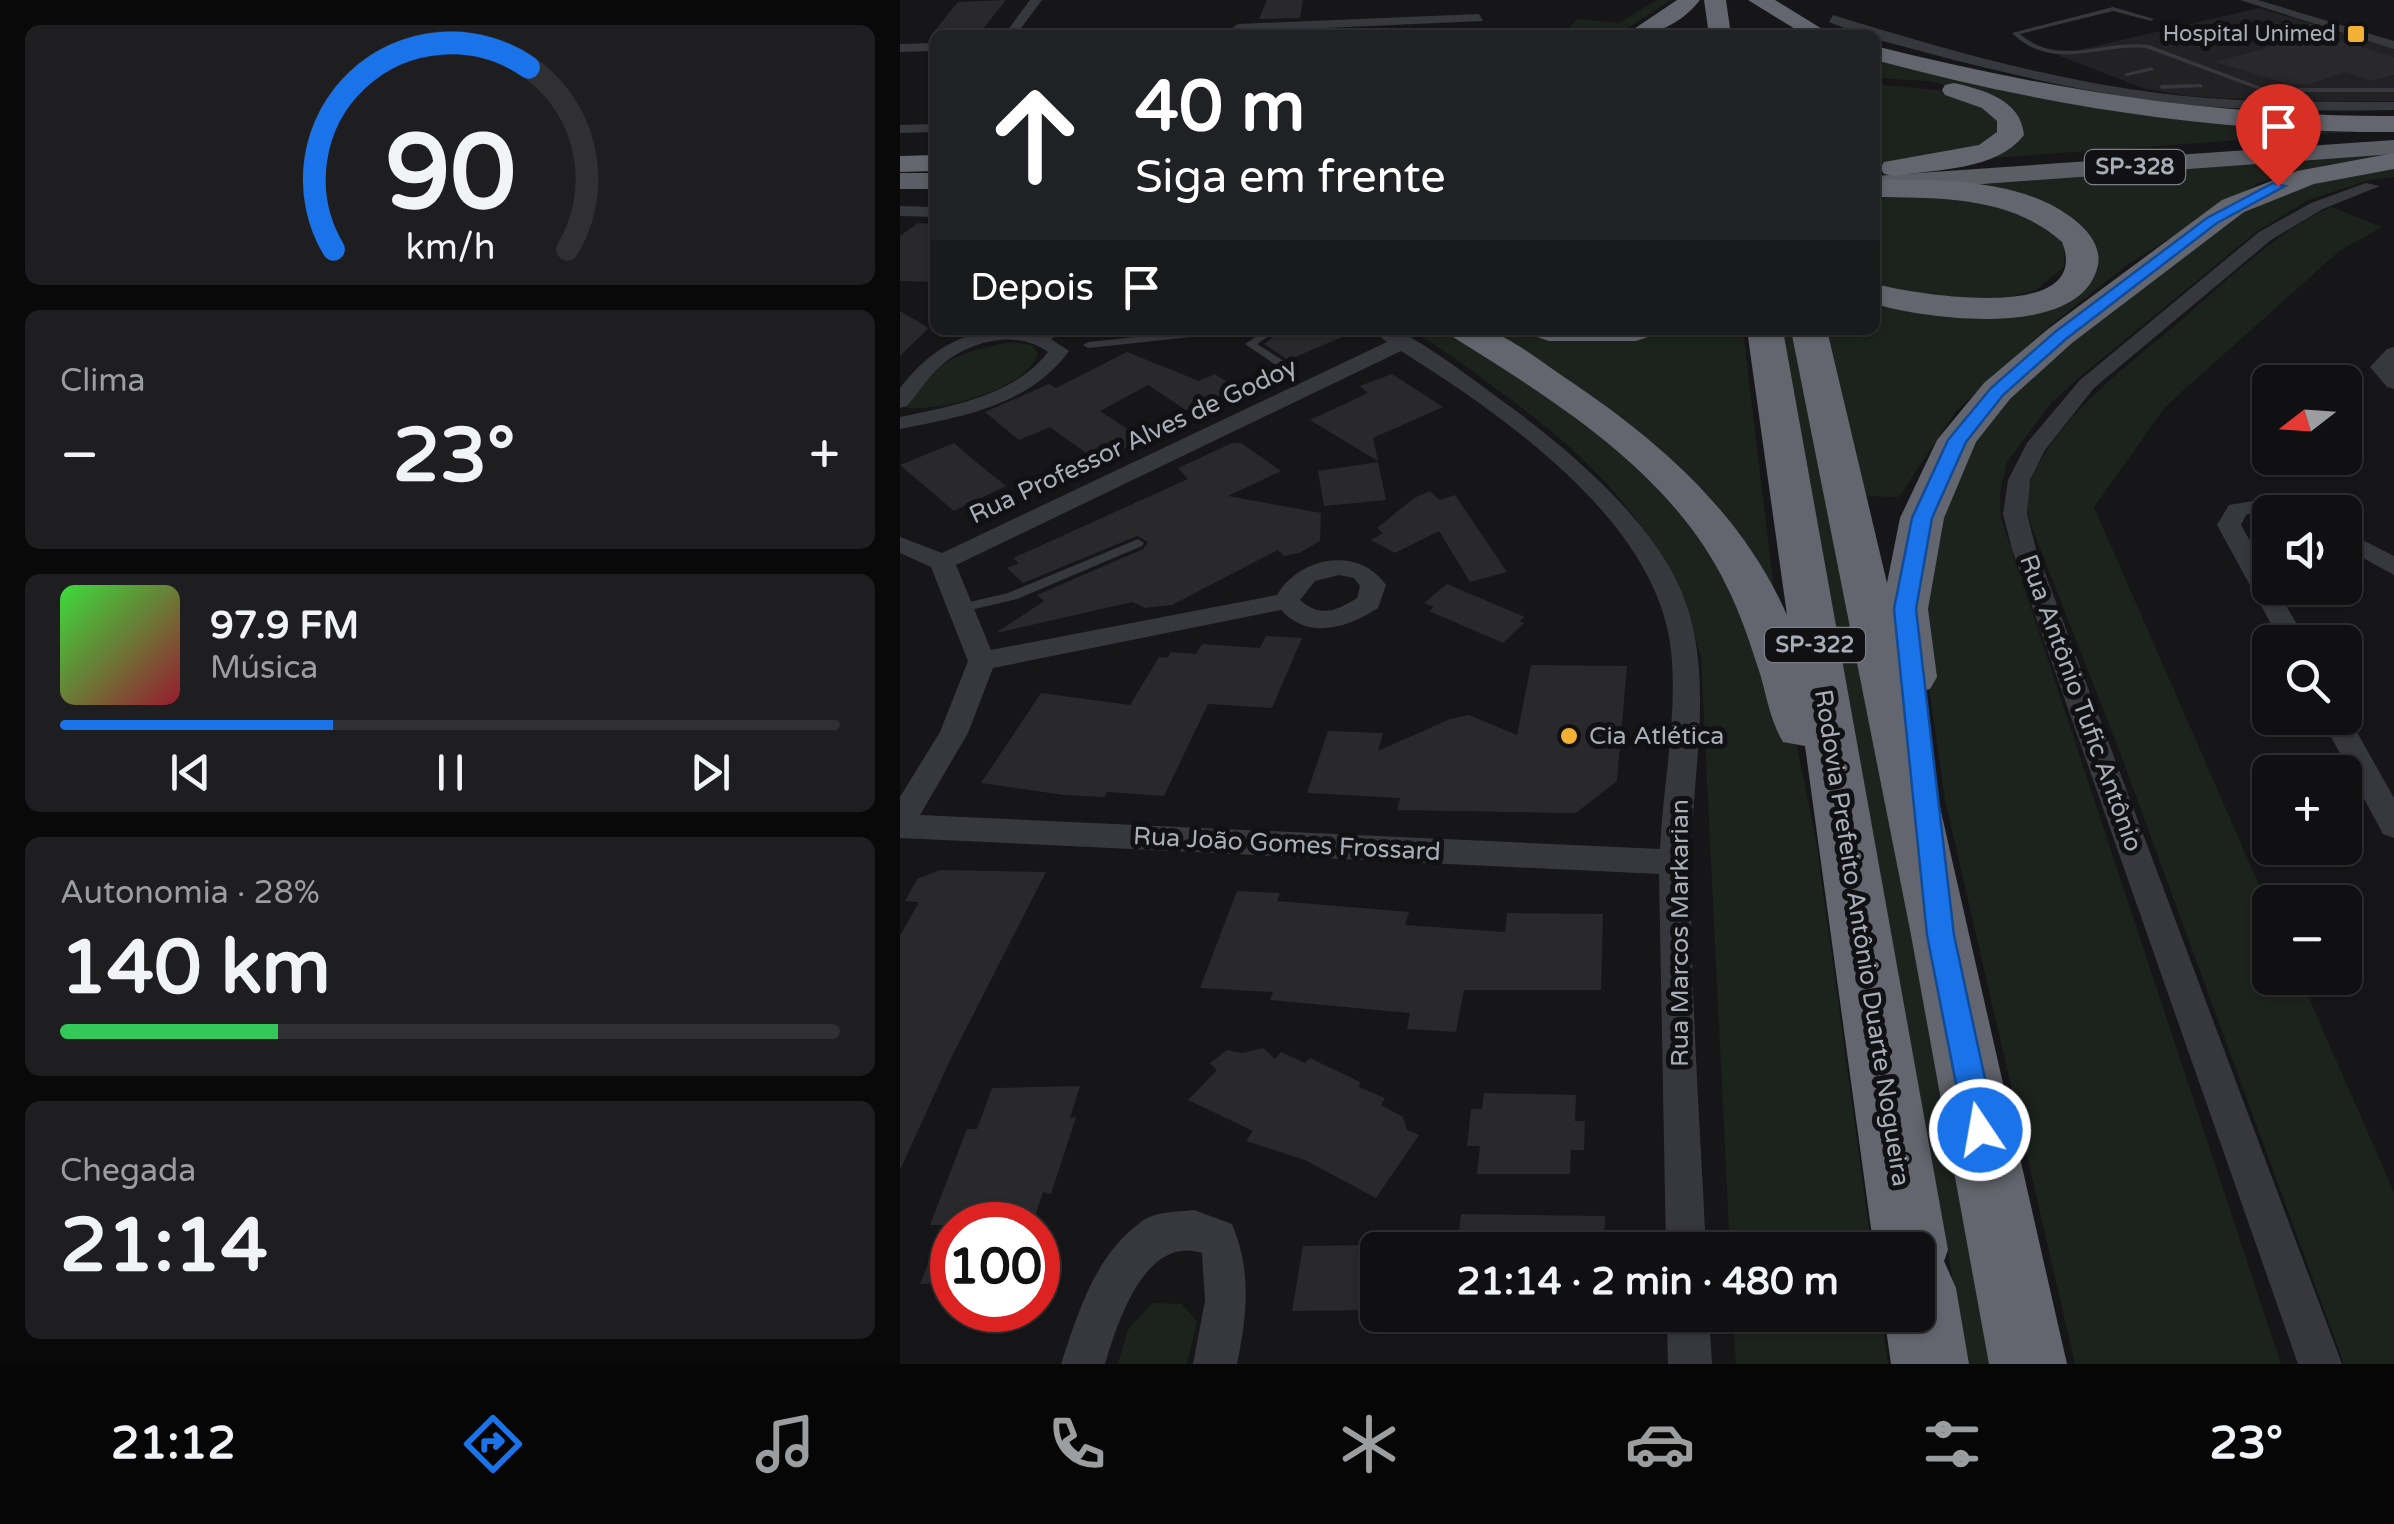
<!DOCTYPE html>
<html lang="pt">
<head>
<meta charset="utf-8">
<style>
  :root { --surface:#101012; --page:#1e1e20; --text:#f1f3f6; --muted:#9c9d9f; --line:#303032; --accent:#1a73e8 }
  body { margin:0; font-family:"Varela Round",sans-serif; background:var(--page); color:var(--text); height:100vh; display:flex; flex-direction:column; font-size:38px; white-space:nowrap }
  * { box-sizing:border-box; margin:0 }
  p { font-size:32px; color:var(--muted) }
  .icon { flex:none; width:55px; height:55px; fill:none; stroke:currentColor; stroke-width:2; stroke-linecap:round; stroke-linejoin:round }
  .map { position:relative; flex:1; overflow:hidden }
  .side { display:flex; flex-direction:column; gap:25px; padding:25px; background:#09090a; width:900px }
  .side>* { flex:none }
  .hud { position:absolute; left:30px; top:30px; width:950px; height:305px; border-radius:15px; box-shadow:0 2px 8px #0004,0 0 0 2px var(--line); background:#202124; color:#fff; overflow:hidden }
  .needle { width:65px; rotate:253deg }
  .controls { position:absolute; left:1352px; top:365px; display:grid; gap:20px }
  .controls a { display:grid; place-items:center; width:110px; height:110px; border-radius:15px; background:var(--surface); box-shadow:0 2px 8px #0004,0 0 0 2px var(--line); font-size:50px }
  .speed { position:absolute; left:30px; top:1202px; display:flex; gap:20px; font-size:50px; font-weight:700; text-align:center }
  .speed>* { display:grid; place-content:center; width:130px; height:130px; border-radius:50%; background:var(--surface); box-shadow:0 2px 8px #0004,0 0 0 2px var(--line); line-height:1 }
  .speed .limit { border:15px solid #d22; background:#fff; color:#111 }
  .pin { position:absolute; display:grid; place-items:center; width:85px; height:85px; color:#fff; margin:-102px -42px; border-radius:50% 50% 50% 0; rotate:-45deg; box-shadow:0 0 10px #0007 }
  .pin .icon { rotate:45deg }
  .me { position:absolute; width:110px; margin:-55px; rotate:348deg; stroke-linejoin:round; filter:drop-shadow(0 0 8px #0008) }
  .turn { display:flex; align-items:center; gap:35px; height:210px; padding:0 40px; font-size:45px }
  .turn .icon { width:130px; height:130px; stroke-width:2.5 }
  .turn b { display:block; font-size:70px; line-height:85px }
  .then { display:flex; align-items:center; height:95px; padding:0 40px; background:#0003; gap:20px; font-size:38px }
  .big { font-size:75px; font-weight:700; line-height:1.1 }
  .side .card { flex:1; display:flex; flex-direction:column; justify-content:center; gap:15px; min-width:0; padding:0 35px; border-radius:15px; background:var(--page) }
  .side .dial { align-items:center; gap:0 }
  .dial svg { height:260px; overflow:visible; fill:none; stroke:var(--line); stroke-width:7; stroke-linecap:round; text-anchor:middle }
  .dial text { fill:var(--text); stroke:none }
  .song { display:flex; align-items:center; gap:30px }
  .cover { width:120px; height:120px; border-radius:15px; background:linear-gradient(135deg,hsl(120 70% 55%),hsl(350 70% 35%)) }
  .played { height:10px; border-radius:5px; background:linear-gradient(90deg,var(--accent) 35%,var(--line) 35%) }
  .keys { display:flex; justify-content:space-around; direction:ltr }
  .heat { display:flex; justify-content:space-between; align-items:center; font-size:55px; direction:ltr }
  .charge { height:15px; border-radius:8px; background:linear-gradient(90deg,#34c759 28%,var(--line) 0) }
  .trip { position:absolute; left:460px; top:1232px; width:575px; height:100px; border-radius:15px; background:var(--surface); box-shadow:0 2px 8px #0004,0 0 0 2px var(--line); font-weight:700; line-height:100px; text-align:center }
  .dock { display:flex; height:160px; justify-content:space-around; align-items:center; background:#060607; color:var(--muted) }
  .dock .icon { width:70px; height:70px }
  .dock .on { color:var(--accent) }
  .dock b { font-size:45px; color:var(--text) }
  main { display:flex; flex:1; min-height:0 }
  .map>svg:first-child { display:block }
</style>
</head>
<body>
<main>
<section class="side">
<div class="card dial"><svg viewBox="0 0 100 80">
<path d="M14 69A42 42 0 1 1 86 69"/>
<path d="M14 69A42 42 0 0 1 74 13" stroke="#1a73e8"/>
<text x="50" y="56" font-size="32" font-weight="700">90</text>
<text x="50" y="72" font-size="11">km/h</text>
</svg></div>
<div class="card"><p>Clima</p>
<div class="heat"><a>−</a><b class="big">23°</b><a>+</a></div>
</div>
<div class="card">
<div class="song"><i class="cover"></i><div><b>97.9 FM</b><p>Música</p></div></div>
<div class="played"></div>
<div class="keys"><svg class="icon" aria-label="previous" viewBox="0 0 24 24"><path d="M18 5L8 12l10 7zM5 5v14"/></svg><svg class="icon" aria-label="pause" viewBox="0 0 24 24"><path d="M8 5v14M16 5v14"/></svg><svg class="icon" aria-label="next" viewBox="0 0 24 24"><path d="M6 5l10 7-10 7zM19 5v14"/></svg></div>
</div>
<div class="card"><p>Autonomia · 28%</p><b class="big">140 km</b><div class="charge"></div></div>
<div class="card"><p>Chegada</p><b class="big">21:14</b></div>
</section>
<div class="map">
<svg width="1494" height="1364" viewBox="0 0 1494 1364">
  <rect width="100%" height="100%" fill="#161618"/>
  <!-- built -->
  <path fill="#222225" d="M1359,8L1494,48V101L1391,102L1289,96L1245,89L1157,55Z"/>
  <!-- green -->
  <path fill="#1c231d" d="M757,0H771L728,28L704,31L702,35H661L678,19L719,23Z
    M975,58C1071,81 1167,107 1266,118C1342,128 1418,128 1494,129L1063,160L1119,134L1066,89L1027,81L975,78Z
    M975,84L1056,92L1105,120L1090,147L1029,161L975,166Z
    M1483,154L1491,155L1427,165L1358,183L1227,265L1147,328L1056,411L999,497L964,496L923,330H975V299L993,304L1168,294L1184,236L1050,187Z
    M1494,164V177L1469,180L1408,200L1356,232L1182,375L1151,403L1107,462L1100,492L1101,518L1381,1364H1175L1045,800L1022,638L1047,476L1112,384L1370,192Z
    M975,195C1042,198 1115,192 1164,244V267L1136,290L1092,302L975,287Z
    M1431,207L1482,227L1439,251L1265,407L1194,507L1370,910V978H1400L1494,1192V1364H1444L1218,747L1129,520C1127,508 1126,494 1130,482C1158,414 1232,363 1286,316C1332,276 1375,233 1431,207Z
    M510,330H556L688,416L805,535L895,737L916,840L972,1250H830L801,657C770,535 697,462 598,390C570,369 541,347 510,330Z
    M578,330H626L714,340L774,330H843L876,607L826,531Z
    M883,330H896L1100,1364H1068Z
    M113,342L132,345L138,354C125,390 38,413 3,407C22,365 70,348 113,342Z
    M252,1303L281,1304L297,1321L287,1364H218L228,1330Z
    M833,1315H981L988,1364H836Z"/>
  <!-- building -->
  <path fill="#29292c" d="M106,0L78,35H31L58,2Z
    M367,0H403L400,18L359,19Z
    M1416,34L1494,57V75L1471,81L1446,72L1409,84H1388L1316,62Z
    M18,223L35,224V282L0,281V236Z
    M0,311L29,328L0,356Z
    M383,330H459L388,360L364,344Z
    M227,352L299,381L315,374L345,394L295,416L248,385L200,411L243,439L197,461L150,427L119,440L85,412L149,384L156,388Z
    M492,374L543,407L473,438L478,461L410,420L468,393L460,386Z
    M54,443L76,462L106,486L54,511L0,465Z
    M332,443H341L381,471L328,496L421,513L420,541L399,553L384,556L378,550L272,605L245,608L232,602L96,633L144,601L137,595L243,549L248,542L237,536L123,583L107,568L119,563L113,558L288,479L278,468Z
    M478,462L486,500L424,506L418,471Z
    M530,491L539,500L555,495L607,572L570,582L539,531L495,553L471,540L483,533L477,528L514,498Z
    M547,584L625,617L620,621L624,623L603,643L529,611L534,607L524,603Z
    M366,636L402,638L372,708L308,704L264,796L207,792L205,797L164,795L81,783L141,693L230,705L259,657L267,658L271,652L296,654L302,644L360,648Z
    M631,665L727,666L717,781L676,813L497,810L500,798L407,793L428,731L483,733L478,751L550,719L569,715L617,735Z
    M40,870L146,872L50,1060L0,1170V936L19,902L5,901L17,879Z
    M337,891L380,893L377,901L509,912L505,925L605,932L607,913L703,914L701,990H564L556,1032L507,1029L510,1013L370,1000L373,992L300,988Z
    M363,1048L375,1059L381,1052L405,1063L410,1058L460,1082L459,1087L485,1098L481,1105L503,1117L507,1130L519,1135L476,1198L405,1160L346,1141L353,1131L288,1100L317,1070L310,1063L327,1050L342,1053Z
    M180,1086L170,1118L176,1117L151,1194L143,1192L132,1225H52V1283L20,1284L43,1225H30L67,1129H77L92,1088Z
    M584,1093L676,1095L675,1121H685L684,1150H671L670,1174H577L580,1146H567L571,1109H582Z
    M561,1214L705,1216L704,1250H596L559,1234Z
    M478,1245V1310L392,1311L403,1246Z"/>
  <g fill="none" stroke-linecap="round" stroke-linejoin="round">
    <!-- service -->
    <path fill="#37383d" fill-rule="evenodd" d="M1213,7L1254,19L1251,21L1213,11L1120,34C1159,68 1203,39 1249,45L1414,107L1408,108L1246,48C1197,44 1153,73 1112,33Z
      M1423,22L1425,25L1386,33L1393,36L1391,39L1357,28L1360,26L1379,31Z
      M1252,67L1254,70L1227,76L1224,74Z
      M1301,84L1303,87L1262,89L1259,87L1262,85Z
      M1494,88V92H1382L1379,90L1382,88Z
      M152,330H164L150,340H144V336Z
      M302,330H334L329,333L188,348L183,345L188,342Z
      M366,330H378L357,344L390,365V369H382L345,344Z
      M238,539L244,543L242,546L117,599L62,612L56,608L57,605L108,593Z"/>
    <!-- minor -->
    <path fill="#37383d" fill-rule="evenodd" d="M130,0H142L116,35H104Z
      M1340,0H1358L1494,41V49Z
      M579,14L583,21L338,32L332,28L338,24Z
      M933,15C1040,48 1147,79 1258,93C1336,103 1415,102 1494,102V110C1415,111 1336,112 1258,101C1162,89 1068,64 975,39V35H963L929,22Z
      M35,43V51L0,52V44Z
      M35,124V132L0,133V125Z
      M1466,183L1480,186L1423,209L1371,240L1194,388L1145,450L1130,480L1127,514L1136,549L1442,1364H1398L1112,549L1103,514L1108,480L1127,443L1180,380L1359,232L1411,203Z
      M0,206L35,207V217L0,216Z
      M90,330L140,332L169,351C130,405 62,417 0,429V417C51,406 114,396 148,352C118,329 71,341 44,363C29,375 19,392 7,406L0,408V388C25,356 50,338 90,330Z
      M471,330C478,330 488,328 494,330C517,336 586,389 608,405C668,449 748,517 779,586C818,672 791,772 791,863C790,992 800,1121 806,1250H766L759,874L0,838V797L40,732L68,661L31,567L0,553V537L42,553L487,342ZM501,351C602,415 757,520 771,650C778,716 763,783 760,849L20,815L68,733L93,668L381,610C409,641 449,627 478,608L486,585C459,546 400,556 377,595L91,650L56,565ZM439,575L454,578L460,586L457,598C436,611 420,618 400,600L415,581Z
      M1494,347V389L1487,387L1470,367L1487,349Z
      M1377,497L1401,503L1413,512H1355L1346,515L1341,525L1370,576V588H1376L1407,642H1381L1317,525L1329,505Z
      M1445,531L1494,556V575L1445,548Z
      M1445,711L1494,798V838L1483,834L1421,718H1445Z
      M294,1210L332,1224C352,1272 347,1315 337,1364H293L305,1301L302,1253C245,1234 217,1324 205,1364H161C178,1313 195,1255 241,1222C255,1211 277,1212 294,1210Z
      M767,1315H809L812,1364H768Z"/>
    <!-- trunk -->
    <path fill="#5b5e65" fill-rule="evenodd" d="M1494,140V154L975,192V176Z
      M0,173H35V189H0Z"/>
    <!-- motorway -->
    <path fill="#63666e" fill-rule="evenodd" d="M777,0H800C780,25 756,35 725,35Z
      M804,0H826L831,35H809Z
      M848,0H875L932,35H905Z
      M975,46C1147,89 1316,117 1494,116V132C1316,133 1146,106 975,60Z
      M1054,83C1084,90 1121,100 1124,135C1097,171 1035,169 994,176L984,174L980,168L984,162L1079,145L1097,132V121L1082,108L1045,95L1042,90L1045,85Z
      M1494,153V169L1414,184L1344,212L1172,343L1110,399L1076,442L1044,518L1028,609L1037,677L1030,689L1014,693L1167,1364H1089L1011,935L891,330H927L987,583L1000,518L1037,440L1084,383L1148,329L1322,200L1397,171Z
      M35,155V171L0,172V156Z
      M975,179C1036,180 1116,178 1168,215C1184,226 1202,244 1198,265C1182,341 1026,319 975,304V284C1010,293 1195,326 1162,242C1111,196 1040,198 975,197Z
      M547,330C561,330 581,327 593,332C618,343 642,362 664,377C757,439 841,511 887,615L847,330H883L1048,1250L1044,1261L1056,1288L1069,1364H991L984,1315H1018V1250H974L905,746L883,742C871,722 867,699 861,677C851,646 841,614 826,585C772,473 655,401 553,337Z
      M631,330H754L748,337L736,341H649L637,337Z"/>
  </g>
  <!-- route -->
  <path fill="#1a73e8" stroke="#114b97" stroke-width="2.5" d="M1373,183L1385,186L1317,223L1166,339L1103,395L1066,442L1032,518L1016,609L1054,935L1096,1130L1091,1140L1080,1145L1069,1140L1065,1130L1027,935L994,609L1012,518L1048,440L1091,388L1155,332L1307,218Z"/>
  <!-- markers -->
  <g fill="#f2b134" stroke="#111113" stroke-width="4">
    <rect x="1446" y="24" width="20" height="20" rx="5"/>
    <circle cx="669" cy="736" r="10"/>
  </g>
  <g text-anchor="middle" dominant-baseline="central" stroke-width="10" stroke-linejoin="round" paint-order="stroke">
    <!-- far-poi labels -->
    <g font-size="22" fill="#a8adb8" stroke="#111113" text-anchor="end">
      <text x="1436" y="34">Hospital Unimed</text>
    </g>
    <!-- shield labels -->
    <g fill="#111113" stroke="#7b7e86" stroke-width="2.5">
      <rect x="1185" y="150" width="100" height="34" rx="8"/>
      <rect x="865" y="628" width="100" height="34" rx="8"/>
    </g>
    <g font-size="22" font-weight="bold" fill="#a8adb8">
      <text x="1235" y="167">SP-328</text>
      <text x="915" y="645">SP-322</text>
    </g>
    <!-- street labels -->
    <g font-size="25" fill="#a8adb8" stroke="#111113">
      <text transform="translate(233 441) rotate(-25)">Rua Professor Alves de Godoy</text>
      <text transform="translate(1181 703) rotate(70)">Rua Antônio Tufic Antônio</text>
      <text transform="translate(387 844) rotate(3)">Rua João Gomes Frossard</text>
      <text transform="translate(780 933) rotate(-90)">Rua Marcos Markarian</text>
      <text transform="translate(962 938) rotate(81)">Rodovia Prefeito Antônio Duarte Nogueira</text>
    </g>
    <!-- poi labels -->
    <g font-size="25" fill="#a8adb8" stroke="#111113" text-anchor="start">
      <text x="689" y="736">Cia Atlética</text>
    </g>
  </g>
</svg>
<div class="controls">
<a><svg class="needle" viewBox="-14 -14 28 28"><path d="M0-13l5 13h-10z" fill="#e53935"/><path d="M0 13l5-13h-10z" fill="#9c9d9f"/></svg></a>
<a><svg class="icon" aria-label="sound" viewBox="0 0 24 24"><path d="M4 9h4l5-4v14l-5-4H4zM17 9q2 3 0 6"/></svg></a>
<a><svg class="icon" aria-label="search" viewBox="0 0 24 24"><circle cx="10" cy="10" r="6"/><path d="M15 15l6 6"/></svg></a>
<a>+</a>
<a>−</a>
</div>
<div class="speed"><div class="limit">100</div></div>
<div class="pin" style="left:1378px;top:186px;background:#d93025"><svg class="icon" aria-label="arrive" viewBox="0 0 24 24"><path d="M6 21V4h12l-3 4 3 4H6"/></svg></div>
<svg class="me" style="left:1080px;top:1130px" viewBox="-20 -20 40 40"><circle r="17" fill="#1a73e8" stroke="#fff" stroke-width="3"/><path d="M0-11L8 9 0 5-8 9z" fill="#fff"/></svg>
<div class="trip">21:14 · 2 min · 480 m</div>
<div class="hud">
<div class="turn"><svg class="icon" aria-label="ahead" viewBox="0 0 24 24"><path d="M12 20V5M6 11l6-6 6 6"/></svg><div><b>40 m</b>Siga em frente</div></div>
<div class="then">Depois<svg class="icon" aria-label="arrive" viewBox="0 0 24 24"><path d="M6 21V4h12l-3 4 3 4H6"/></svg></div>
</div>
</div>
</main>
<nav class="dock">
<b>21:12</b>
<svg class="icon on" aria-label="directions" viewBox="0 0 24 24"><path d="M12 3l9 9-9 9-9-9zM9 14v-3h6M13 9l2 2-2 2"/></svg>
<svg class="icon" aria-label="music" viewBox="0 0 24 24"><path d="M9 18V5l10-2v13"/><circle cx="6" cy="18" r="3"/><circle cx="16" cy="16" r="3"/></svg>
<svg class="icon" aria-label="phone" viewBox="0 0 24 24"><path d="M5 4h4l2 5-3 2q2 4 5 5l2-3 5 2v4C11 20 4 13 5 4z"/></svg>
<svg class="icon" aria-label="climate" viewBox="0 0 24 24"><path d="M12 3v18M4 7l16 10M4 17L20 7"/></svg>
<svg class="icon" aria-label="car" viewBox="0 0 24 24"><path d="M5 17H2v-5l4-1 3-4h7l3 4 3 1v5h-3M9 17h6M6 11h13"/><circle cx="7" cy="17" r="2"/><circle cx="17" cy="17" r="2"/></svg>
<svg class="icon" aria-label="filters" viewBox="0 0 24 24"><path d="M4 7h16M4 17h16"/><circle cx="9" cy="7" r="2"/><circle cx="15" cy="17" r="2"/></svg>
<b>23°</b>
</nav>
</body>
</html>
